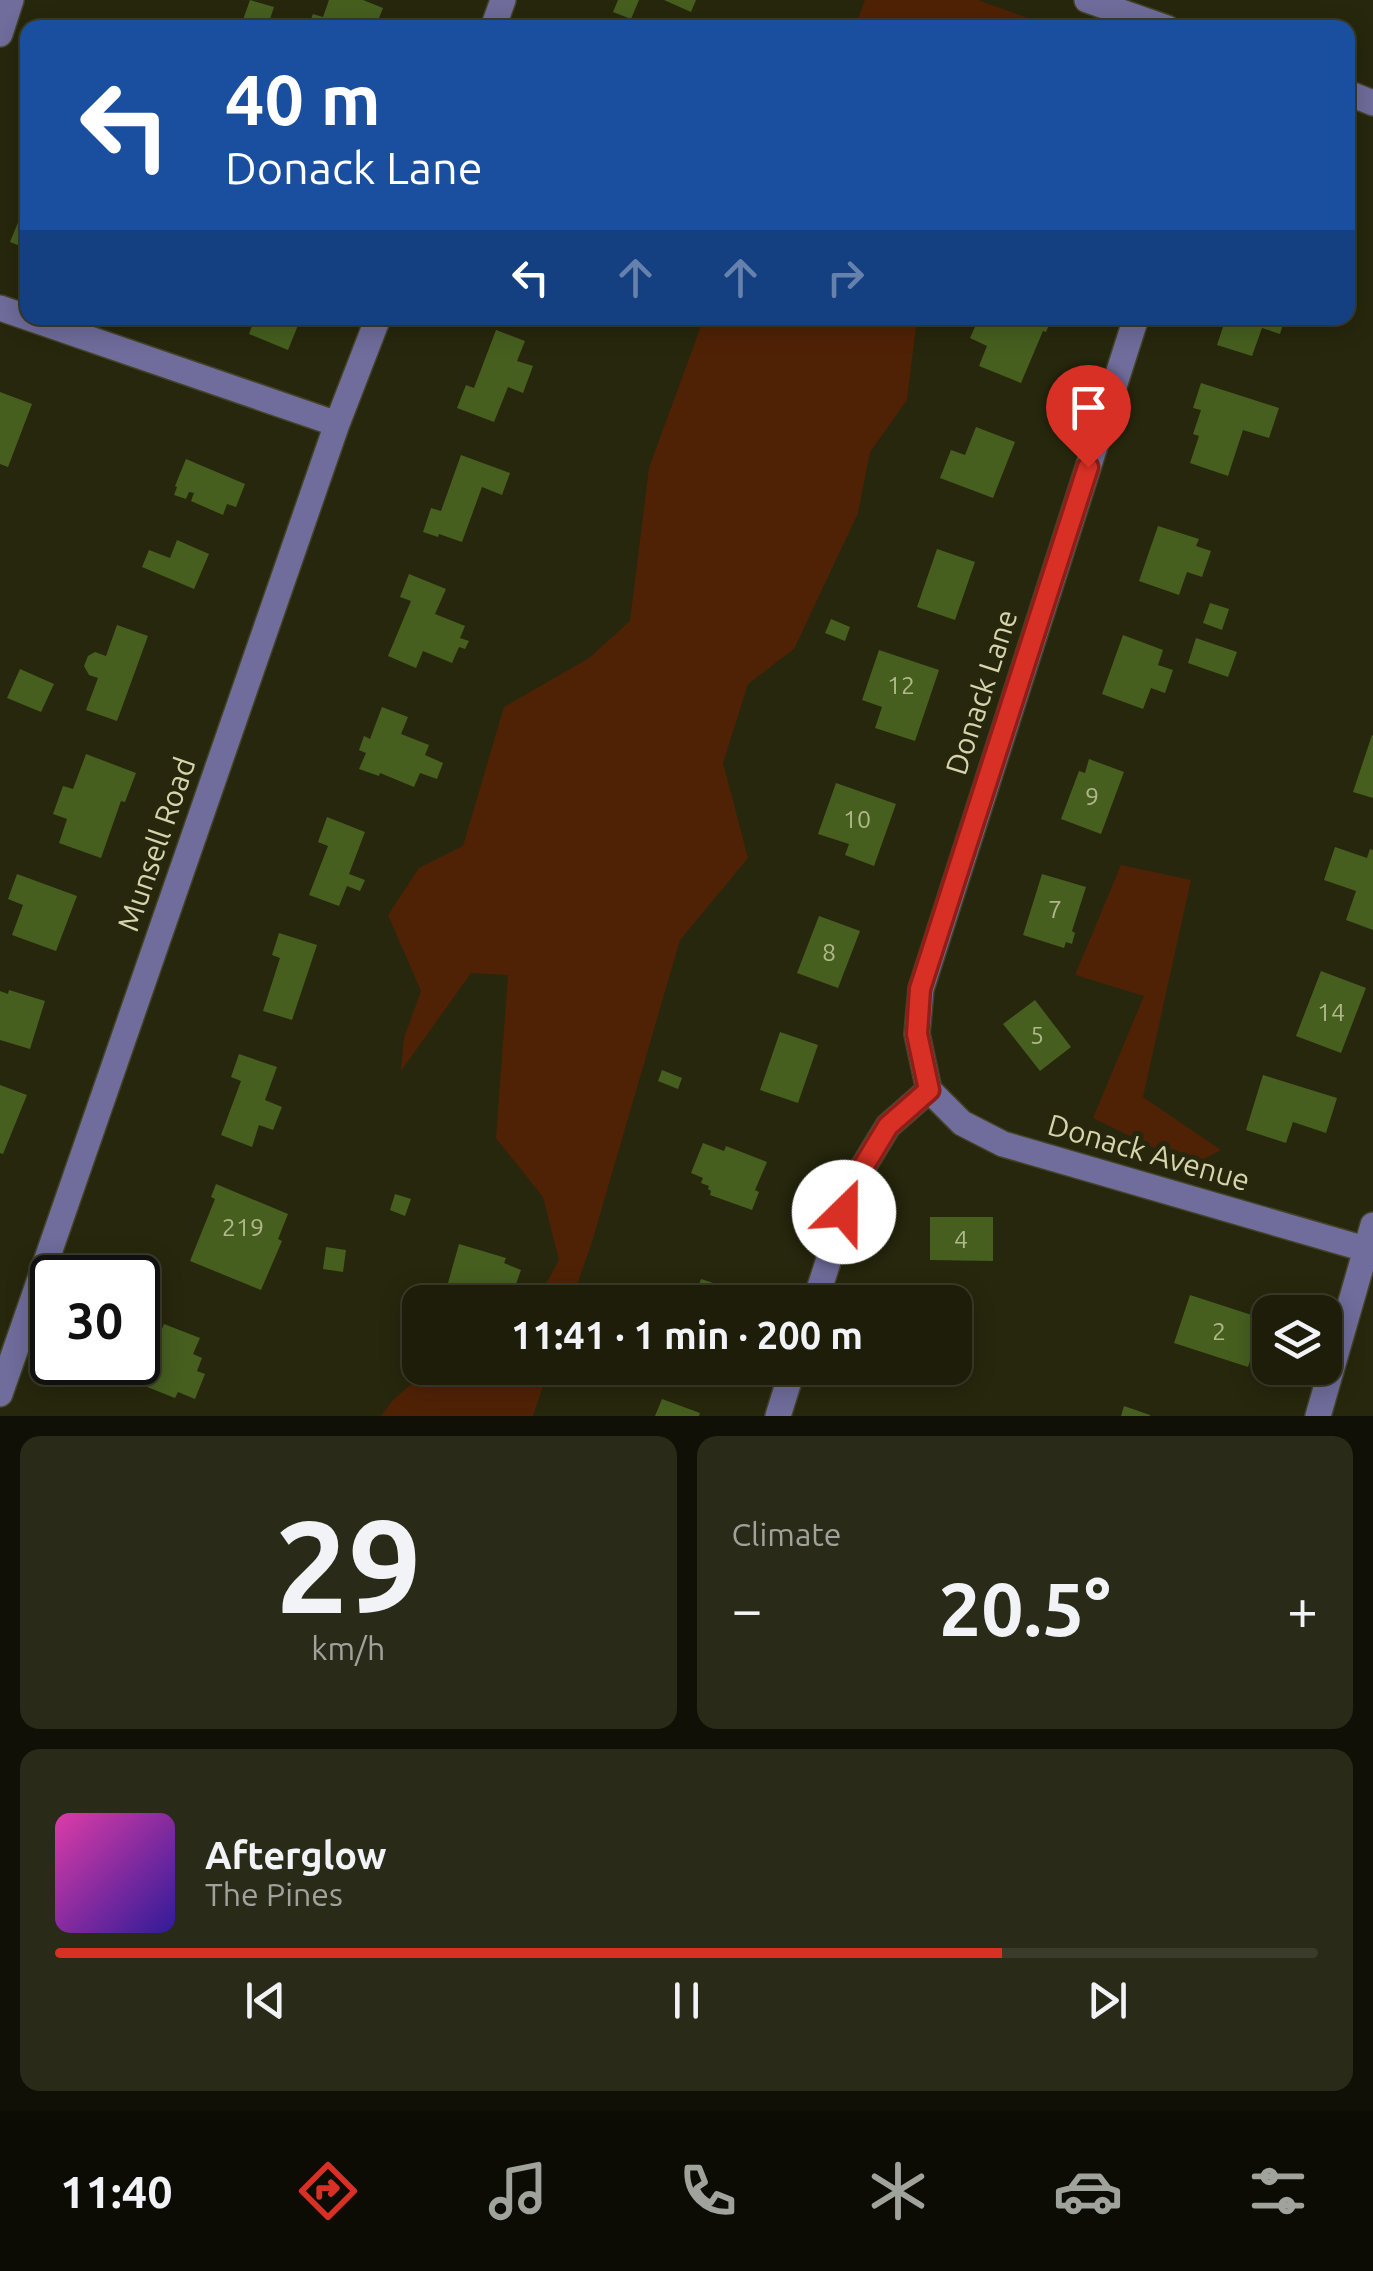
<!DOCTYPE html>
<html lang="en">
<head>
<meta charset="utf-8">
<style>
  :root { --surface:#1d1d0a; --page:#2a2a18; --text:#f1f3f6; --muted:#a0a29c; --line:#3b3b2b; --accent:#d93025 }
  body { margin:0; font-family:Ubuntu,sans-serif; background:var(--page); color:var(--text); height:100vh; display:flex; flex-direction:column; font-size:38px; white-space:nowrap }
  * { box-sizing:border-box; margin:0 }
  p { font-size:32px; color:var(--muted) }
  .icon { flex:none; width:55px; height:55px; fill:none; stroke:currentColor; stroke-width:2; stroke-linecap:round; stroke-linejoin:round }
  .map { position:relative; height:1416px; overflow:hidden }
  .side { display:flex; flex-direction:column; gap:20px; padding:20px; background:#101006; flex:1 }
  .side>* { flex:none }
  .banner { position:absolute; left:20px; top:20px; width:1335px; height:305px; border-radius:20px; box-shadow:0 5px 25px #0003,0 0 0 2px var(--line); background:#1a4fa0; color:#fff; overflow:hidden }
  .controls { position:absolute; left:1252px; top:1295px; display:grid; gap:20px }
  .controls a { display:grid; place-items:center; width:90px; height:90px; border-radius:20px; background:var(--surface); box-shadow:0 5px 25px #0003,0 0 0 2px var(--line); font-size:50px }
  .speed { position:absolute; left:30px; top:1255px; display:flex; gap:20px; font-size:50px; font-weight:700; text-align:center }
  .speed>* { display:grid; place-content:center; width:130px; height:130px; border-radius:50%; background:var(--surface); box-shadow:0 5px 25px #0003,0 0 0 2px var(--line); line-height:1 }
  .speed .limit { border:5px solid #111; border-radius:15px; background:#fff; color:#111 }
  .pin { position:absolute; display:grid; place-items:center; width:85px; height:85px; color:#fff; margin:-102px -42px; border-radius:50% 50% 50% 0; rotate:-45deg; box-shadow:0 0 10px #0007 }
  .pin .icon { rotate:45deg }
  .me { position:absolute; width:110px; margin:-55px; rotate:23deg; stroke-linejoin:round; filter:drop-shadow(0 0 8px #0008) }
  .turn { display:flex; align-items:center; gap:35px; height:210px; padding:0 40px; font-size:45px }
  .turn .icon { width:130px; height:130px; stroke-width:2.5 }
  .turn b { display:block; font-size:70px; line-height:85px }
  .lanes { display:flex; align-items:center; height:95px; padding:0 40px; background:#0003; justify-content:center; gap:50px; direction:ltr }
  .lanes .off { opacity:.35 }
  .big { font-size:75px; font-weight:600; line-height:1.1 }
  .side .widget { flex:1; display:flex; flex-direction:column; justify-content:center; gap:15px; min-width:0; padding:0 35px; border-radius:20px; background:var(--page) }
  .side .dial { align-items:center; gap:0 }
  .dial b { font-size:130px; line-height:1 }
  .song { display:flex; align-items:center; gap:30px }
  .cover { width:120px; height:120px; border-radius:15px; background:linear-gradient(135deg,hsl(320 70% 55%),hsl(250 70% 35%)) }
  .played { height:10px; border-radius:5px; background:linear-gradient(90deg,var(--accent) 75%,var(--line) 75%) }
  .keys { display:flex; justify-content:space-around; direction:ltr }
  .heat { display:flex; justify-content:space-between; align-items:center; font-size:55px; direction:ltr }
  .side .tiles { flex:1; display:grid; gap:20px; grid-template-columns:1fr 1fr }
  .widget:last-child { grid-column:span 2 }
  .trip { position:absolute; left:402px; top:1285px; width:570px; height:100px; border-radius:20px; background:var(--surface); box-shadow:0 5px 25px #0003,0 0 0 2px var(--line); font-weight:600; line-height:100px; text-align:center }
  .tabs { display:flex; height:160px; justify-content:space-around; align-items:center; background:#0c0c04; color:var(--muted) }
  .tabs .icon { width:70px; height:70px }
  .tabs .current { color:var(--accent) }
  .tabs b { font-size:45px; color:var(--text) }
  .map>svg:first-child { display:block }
</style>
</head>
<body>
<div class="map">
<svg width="1373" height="1416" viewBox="0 0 1373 1416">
  <rect width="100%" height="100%" fill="#27270d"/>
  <!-- green -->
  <path fill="#502205" d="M865,0H978L1052,27H855Z
    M704,318H917L907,400L870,452L858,513L794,649L748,684L723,763L748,858L680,940L592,1242L571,1302H536L559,1260L543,1197L496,1138L508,975L471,973L401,1071L404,1038L421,991L388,915L419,868L463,846L504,707L589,658L630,621L649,468Z
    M1121,865L1191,880L1143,1097L1221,1150L1191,1166L1093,1118L1144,996L1075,975Z
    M430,1368H460L491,1384L500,1368H549L533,1416H381L393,1400Z"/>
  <!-- building -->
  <path fill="#465f1f" d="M250,0L274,7L267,28H240Z
    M329,0H363L383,8L375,28H307L313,14L323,17Z
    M618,0H639L631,19L613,12Z
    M664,0H696L691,12Z
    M24,208L28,209V249L10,242Z
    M250,318H301L288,350L249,334L252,326L247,324Z
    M979,318H1052L1046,332L1043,331L1021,383L979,366L987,346L970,338Z
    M1226,318H1285L1280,334L1262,328L1252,356L1217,345Z
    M496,330L525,341L517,361L533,366L523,393L508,387L494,422L457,408L466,385L474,388Z
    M1201,383L1279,408L1269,438L1243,430L1228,476L1190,463L1199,436L1193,434L1201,410L1193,408Z
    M0,392L32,404L8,467L0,464Z
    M976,427L1015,442L993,498L940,478L951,450L965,455Z
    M461,455L510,473L502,495L482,487L462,542L439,534L438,537L423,532L431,508L441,511Z
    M186,459L245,484L236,507L227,504L223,515L191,501L194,493L189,492L186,499L174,495L177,487L175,486Z
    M1158,526L1199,539L1196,546L1211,551L1202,577L1187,572L1179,595L1139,581Z
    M177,540L209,554L194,589L142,567L149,550L170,558Z
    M937,549L975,562L955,620L917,607Z
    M409,574L446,589L435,614L465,626L460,638L469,641L465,649L459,647L452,663L423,651L416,668L388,656L411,601L400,597Z
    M1210,603L1229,609L1222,630L1203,623Z
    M831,619L850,627L845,641L825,633Z
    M117,625L148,636L117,721L86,710L98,678L89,675L84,666L88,656L95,652L106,656Z
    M1123,635L1163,650L1158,665L1173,670L1165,693L1151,688L1143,709L1102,694Z
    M1196,638L1237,652L1228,677L1188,663Z
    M879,650L939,670L915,741L875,728L882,707L862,700Z
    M20,669L54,684L41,712L7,698Z
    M382,707L408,717L401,734L429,745L425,755L443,763L437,779L420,773L414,787L380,773L379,776L359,769L366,753L359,750L364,736L370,739Z
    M1372,735H1373V798L1353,792Z
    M86,754L136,773L125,802L121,801L101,858L59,843L67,819L53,814L63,786L73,789Z
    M1089,759L1124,772L1101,834L1061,819L1079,771L1085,773Z
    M836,783L896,804L874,866L845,855L849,844L818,834Z
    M327,817L365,832L349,874L365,880L360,891L347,886L339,906L309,895L328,846L318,842Z
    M1335,847L1367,858L1370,849L1373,850V930L1346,920L1356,891L1324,880Z
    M17,874L77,896L56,951L12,935L23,905L8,899Z
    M1042,874L1086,887L1072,931L1075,933L1072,944L1066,942L1064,948L1023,935Z
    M819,916L860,931L838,988L797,973Z
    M279,933L317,945L292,1020L263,1011L280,958L272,955Z
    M1321,971L1366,988L1341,1053L1296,1036Z
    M9,990L45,1001L30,1049L0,1040V991L8,994Z
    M1035,1000L1071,1047L1040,1071L1003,1024Z
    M780,1032L818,1045L798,1103L760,1090Z
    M239,1054L277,1067L265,1100L282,1107L273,1130L259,1125L252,1147L221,1135L241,1081L231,1077Z
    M662,1070L682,1078L678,1089L658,1081Z
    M1263,1075L1337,1098L1326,1133L1293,1122L1286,1143L1246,1130Z
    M0,1085L27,1095L3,1154L0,1153Z
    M703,1143L724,1151L726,1146L767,1162L755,1190L759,1192L752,1210L710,1195L711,1191L708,1189L709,1186L701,1183L703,1178L691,1173Z
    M216,1184L288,1214L278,1239L282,1241L261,1290L190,1261L215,1199L211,1197Z
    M395,1194L411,1199L405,1216L390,1210Z
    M930,1217H993V1261L930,1260Z
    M459,1244L506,1258L504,1263L521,1270L510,1301L448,1283Z
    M326,1247L346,1250L343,1272L323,1269Z
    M701,1279L738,1291L734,1302H693Z
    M1190,1295L1264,1319L1248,1367L1174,1343Z
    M164,1324L200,1338L193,1354L202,1358L197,1371L205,1374L195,1399L178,1392L175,1398L132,1381L151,1336L158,1339Z
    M662,1399L700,1413L699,1416H655Z
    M1124,1406L1150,1415V1416H1121Z"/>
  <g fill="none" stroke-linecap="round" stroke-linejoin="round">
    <!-- minor casing -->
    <g stroke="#434327" stroke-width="28">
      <path id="minor" d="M1087,0L1167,28
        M493,28L503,0
        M0,34L11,0
        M1348,93L1373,103
        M0,308L337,424
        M929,1090L917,1034L921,989L1136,318
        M929,1090L962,1123L1003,1144L1365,1249
        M815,1302L854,1182L888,1126L929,1090
        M0,1394L337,424L378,318
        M778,1416L793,1368
        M1318,1416L1373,1225"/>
    </g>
    <!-- minor -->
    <use href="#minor" stroke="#706c9b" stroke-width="25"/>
  </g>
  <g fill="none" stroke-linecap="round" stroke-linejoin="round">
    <!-- route casing -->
    <g stroke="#8d1f18" stroke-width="25">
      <path id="route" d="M844,1212L854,1182L888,1126L929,1090L917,1034L920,989L1088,467"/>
    </g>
    <!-- route -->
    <use href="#route" stroke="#d93025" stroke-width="18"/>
  </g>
  <g text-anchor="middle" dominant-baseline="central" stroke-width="10" stroke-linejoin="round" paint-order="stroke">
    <!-- number labels -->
    <g font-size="25" fill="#b0b88a">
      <text x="901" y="685">12</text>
      <text x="1092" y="796">9</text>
      <text x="857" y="819">10</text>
      <text x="1055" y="909">7</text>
      <text x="829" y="952">8</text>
      <text x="1331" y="1012">14</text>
      <text x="1037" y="1035">5</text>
      <text x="243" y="1227">219</text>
      <text x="961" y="1239">4</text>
      <text x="1219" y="1331">2</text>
    </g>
    <!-- street labels -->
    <g font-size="30" fill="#d4d5ad" stroke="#27270d">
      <text transform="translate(981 692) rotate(-72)">Donack Lane</text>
      <text transform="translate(156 844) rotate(-71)">Munsell Road</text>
      <text transform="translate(1149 1152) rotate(16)">Donack Avenue</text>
    </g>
  </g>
</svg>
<div class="controls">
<a><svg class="icon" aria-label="layers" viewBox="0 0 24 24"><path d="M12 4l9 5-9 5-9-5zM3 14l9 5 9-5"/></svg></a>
</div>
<div class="speed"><div class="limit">30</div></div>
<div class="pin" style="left:1088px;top:467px;background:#d93025"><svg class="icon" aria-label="arrive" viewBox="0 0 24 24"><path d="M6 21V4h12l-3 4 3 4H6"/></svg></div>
<svg class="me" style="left:844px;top:1212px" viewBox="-20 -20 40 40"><circle r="19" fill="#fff"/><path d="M0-13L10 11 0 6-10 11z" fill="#d93025"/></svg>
<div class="trip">11:41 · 1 min · 200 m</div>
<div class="banner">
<div class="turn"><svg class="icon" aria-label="left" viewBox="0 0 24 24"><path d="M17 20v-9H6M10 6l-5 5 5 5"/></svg><div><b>40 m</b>Donack Lane</div></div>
<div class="lanes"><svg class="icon" aria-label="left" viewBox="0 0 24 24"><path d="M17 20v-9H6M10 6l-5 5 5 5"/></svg><svg class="icon off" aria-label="ahead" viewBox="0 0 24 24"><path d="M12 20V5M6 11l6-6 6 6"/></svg><svg class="icon off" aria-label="ahead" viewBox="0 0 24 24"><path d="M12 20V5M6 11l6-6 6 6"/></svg><svg class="icon off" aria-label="right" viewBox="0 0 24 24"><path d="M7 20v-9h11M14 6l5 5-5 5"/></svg></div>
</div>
</div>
<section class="side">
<div class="tiles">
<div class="widget dial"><b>29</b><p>km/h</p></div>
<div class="widget"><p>Climate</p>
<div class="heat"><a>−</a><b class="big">20.5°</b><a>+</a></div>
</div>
<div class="widget">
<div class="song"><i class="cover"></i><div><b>Afterglow</b><p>The Pines</p></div></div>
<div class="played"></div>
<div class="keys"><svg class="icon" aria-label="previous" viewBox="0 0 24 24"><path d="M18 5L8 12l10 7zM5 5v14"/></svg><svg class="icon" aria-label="pause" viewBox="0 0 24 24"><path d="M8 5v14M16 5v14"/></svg><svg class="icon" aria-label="next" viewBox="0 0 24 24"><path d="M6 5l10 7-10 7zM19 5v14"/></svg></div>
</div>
</div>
</section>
<nav class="tabs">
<b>11:40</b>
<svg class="icon current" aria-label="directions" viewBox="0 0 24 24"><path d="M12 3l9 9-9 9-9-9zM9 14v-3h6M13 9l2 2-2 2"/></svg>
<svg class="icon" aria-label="music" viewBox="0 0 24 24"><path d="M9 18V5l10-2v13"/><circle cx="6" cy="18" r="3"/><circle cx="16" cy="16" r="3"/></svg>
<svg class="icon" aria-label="phone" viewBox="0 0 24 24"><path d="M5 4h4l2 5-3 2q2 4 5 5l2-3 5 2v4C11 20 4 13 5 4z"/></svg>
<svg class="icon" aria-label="climate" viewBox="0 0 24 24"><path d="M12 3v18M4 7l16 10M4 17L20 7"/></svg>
<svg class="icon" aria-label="car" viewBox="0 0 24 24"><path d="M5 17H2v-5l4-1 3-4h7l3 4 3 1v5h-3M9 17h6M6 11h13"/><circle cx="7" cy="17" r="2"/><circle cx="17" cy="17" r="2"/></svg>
<svg class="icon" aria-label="filters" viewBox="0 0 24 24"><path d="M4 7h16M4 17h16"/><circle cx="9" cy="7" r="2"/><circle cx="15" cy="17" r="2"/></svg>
</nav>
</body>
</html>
